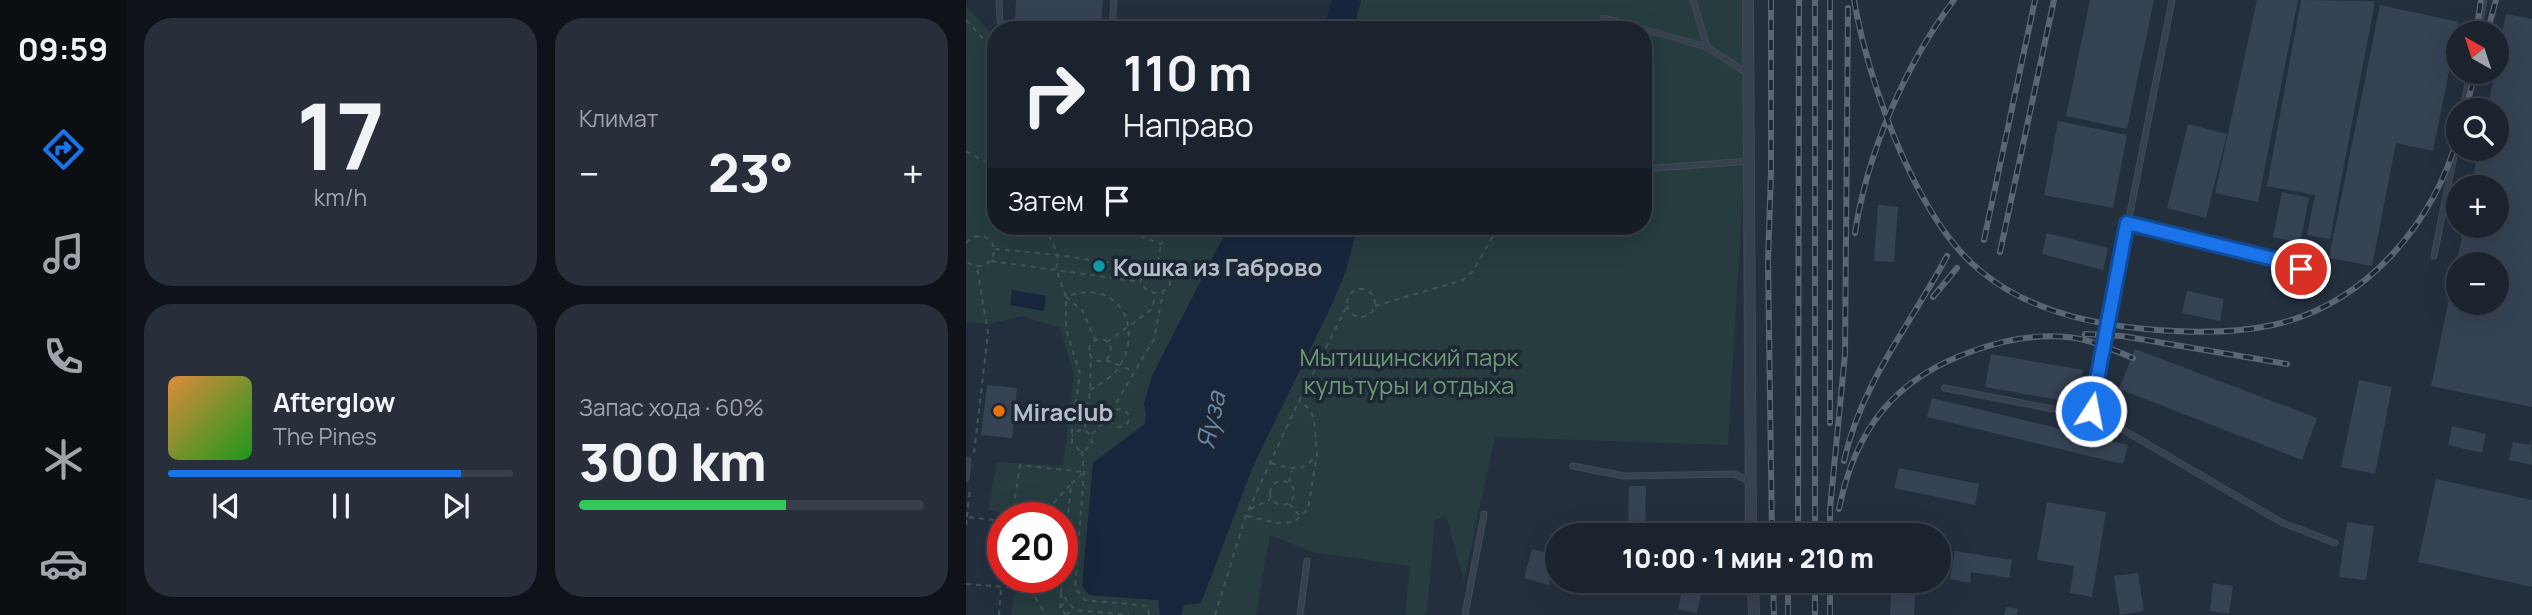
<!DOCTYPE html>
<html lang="ru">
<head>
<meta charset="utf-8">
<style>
  :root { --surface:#1b232e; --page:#282f3a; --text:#f1f3f6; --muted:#a0a4aa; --line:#39404a; --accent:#1a73e8 }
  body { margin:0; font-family:Manrope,sans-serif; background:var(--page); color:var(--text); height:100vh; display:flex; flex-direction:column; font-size:26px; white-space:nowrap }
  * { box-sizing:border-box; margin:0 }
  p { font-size:23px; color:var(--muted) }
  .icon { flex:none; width:38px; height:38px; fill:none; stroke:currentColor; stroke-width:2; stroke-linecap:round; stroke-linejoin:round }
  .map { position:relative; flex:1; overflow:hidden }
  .sheet { display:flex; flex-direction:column; gap:18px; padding:18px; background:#0f1319; width:840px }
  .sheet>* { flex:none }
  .guide { position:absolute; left:21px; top:21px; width:665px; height:214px; border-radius:28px; box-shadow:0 7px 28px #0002,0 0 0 2px var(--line); background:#1b232e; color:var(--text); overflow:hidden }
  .needle { width:46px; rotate:321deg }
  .controls { position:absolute; left:1480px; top:21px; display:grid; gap:14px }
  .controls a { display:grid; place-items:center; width:63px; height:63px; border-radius:50%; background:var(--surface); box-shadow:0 7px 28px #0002,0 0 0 2px var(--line); font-size:35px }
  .speed { position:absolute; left:21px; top:502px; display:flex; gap:14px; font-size:35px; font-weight:700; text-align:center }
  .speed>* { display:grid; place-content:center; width:91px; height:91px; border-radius:50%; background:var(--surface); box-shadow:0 7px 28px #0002,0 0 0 2px var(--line); line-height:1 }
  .speed .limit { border:10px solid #d22; background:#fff; color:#111 }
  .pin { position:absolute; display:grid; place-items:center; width:60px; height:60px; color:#fff; margin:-30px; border:4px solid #fff; border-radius:50%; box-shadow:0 2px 7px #0007 }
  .me { position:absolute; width:77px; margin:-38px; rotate:11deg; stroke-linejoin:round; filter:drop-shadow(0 0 5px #0008) }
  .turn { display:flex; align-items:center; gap:24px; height:147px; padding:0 21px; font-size:32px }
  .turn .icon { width:91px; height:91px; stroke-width:2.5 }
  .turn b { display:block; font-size:49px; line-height:60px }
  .then { display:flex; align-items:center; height:66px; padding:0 21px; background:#0003; gap:14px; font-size:26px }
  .big { font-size:52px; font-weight:800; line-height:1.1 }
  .sheet .card { flex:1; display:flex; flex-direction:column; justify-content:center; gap:10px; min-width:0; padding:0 24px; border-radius:28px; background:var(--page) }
  .sheet .dial { align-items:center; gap:0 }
  .dial b { font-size:91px; line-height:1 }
  .song { display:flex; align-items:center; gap:21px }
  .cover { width:84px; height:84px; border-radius:10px; background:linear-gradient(135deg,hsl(30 70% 55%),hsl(120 70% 35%)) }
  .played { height:7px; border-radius:4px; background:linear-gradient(90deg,var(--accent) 85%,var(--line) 85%) }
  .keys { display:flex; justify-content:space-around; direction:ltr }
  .heat { display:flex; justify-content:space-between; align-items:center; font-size:38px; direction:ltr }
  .charge { height:10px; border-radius:5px; background:linear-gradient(90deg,#34c759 60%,var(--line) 0) }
  .sheet .tiles { flex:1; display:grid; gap:18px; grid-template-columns:repeat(2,1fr) }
  .trip { position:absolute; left:579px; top:523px; width:406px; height:70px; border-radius:35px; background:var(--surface); box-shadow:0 7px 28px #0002,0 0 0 2px var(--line); font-weight:800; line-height:70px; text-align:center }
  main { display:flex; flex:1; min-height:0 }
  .menu { display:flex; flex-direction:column; width:126px; justify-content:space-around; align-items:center; background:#0b0e12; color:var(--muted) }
  .menu .icon { width:49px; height:49px }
  .menu .selected { color:var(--accent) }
  .menu b { font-size:32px; color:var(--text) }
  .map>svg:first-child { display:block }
</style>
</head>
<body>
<main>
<nav class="menu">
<b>09:59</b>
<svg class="icon selected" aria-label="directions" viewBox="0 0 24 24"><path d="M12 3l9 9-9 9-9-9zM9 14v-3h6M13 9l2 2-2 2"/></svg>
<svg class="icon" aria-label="music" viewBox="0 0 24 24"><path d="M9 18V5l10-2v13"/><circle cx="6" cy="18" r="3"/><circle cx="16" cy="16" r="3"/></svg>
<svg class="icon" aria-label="phone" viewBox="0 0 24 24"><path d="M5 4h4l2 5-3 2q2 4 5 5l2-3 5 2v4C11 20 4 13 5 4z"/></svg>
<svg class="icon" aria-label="climate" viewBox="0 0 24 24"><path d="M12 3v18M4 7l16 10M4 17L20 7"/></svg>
<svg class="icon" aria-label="car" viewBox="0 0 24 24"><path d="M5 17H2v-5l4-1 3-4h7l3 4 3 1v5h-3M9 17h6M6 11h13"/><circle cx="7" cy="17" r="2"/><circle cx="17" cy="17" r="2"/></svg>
</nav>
<section class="sheet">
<div class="tiles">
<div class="card dial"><b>17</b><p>km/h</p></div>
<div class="card"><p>Климат</p>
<div class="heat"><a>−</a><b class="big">23°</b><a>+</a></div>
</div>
<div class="card">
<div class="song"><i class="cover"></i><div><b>Afterglow</b><p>The Pines</p></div></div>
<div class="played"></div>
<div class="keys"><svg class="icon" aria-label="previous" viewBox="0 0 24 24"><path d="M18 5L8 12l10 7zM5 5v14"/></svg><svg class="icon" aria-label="pause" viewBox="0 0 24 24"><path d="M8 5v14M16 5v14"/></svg><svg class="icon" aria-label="next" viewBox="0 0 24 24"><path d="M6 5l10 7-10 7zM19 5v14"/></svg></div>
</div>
<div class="card"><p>Запас хода · 60%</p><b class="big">300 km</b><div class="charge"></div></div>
</div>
</section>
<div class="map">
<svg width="1566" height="615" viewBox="0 0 1566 615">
  <rect width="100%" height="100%" fill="#242f3e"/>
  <!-- green -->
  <path fill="#263c3f" d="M395,0H788L762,445L529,437L498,580L480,516L469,520L461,611L458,615H439L444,566L346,552L304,535L290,615H215L218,604L267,514L287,466L338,358L366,304L380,270L390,232L394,226H677V30H387Z
    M0,6L30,38V226H263L186,376L178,404L180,413L179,424L127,463L123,595L193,600L194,615H45L47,596L73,578H96V518H56L22,510L31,462L97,466L108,376L94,328L56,316L23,324L0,322Z"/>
  <!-- water -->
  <path fill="#17263c" d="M366,0H395L387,30H357Z
    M263,226H394L390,232L380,270L366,304L287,466L235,603L218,605L215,615H194L192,600L123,595L116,586L127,463L179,424L180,413L178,404L186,376Z
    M46,290L80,296L78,311L44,305Z"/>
  <!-- building -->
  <path fill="#364354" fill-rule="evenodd" d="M50,0H137L135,26L49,20Z
    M1124,0H1188L1161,129L1100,116Z
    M1291,0H1332L1292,202L1249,193Z
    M1335,0L1409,1L1364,239L1341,235L1349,195L1301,186Z
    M1414,5L1493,22L1467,151L1430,143L1406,266L1363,258Z
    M1540,14L1566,19V407L1465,386L1498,226H1531V187H1505L1513,149H1531V110H1521L1529,72H1531V60ZM1493,264H1531V303H1493Z
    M1092,121L1161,135L1147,208L1078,195Z
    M1222,124L1261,134L1240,218L1201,208Z
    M1316,192L1343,198L1334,243L1307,237Z
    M912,205L932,207L928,262L908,261Z
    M1081,233L1142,248L1137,270L1076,254Z
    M1221,291L1258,299L1254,321L1216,313Z
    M1169,349L1351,418L1336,460L1153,389Z
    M1025,354L1117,370L1110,403L1019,387Z
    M1393,380L1426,387L1409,474L1375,467Z
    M21,385L51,388L46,438L15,435Z
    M966,398L1162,445L1157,464L961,417Z
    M1486,426L1520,434L1516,453L1482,445Z
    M1565,439L1566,465L1543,460L1547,442L1564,445Z
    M933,468L1013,484L1009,505L928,488Z
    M1470,479L1566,500V587L1452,562Z
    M663,486H680L679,536H662Z
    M1081,502L1140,512L1126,597L1104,593L1108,566L1071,560Z
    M1381,522L1408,526L1400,580L1373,577Z
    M566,549L590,555L583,585L558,578Z
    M989,551L1046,560L1043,578L1005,572L1004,583L984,579Z
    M1172,573L1178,611L1154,615L1148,576Z
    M718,581H738L731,613L712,609Z
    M926,582L950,583L948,615H924Z
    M1247,583L1267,586L1263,614L1244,611Z
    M1040,607L1052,609L1051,615H1038Z"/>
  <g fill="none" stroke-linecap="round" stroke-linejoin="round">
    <!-- service casing -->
    <g stroke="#414a57" stroke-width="7">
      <path id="service" d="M33,0L34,21L41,30
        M727,0L741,47
        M1206,0L1125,411L1315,522L1369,543
        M146,30L148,0
        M638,30V18L741,47L781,73
        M1512,33L1518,0
        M1497,110L1504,72
        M677,169L785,161
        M1161,223L1308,259L1335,269
        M1468,256L1493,131
        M979,388L1087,409L1125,411
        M607,466L658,476L768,474L783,481
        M0,478L2,461
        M334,615L341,561
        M499,615L518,514"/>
    </g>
    <!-- minor casing -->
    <g stroke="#414a57" stroke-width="12">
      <path id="minor" d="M782,0L785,536
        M787,581L788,615"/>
    </g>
    <!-- path -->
    <path stroke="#3f5557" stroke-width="2" stroke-dasharray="5 5" stroke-linecap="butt" d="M0,20L30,53
      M0,151L30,168
      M79,226L92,255L90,269L100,297V329L114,374L106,426V443L113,450H120L126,442L125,435L119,430H113L106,436
      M157,226L168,234L195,244L203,226
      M0,243C8,234 18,234 26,242C34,261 15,274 0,261
      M29,249L92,255L178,268
      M25,261L175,282
      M192,262L195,244
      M175 278a15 15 0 1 1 30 0a15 15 0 1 1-30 0Z
      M381 303a14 14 0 1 1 28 0a14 14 0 1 1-28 0Z
      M409,306L497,280L507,271L533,226
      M123 350a11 11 0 1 1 22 0a11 11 0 1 1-22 0Z
      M141,342L186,309L189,296
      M140,360L167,371
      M124,390C133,384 144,379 151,370C180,329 153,276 100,297L117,311L129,340
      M145 418a9 9 0 1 1 18 0a9 9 0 1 1-18 0Z
      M119,428L124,390L125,357
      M126,434L146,414L153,398L188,339L197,292
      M116,451L118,472L109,588L119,600L182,606L183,615
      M8,453L22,333L11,267
      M305,463C324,468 337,474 349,456
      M304 493a12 12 0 1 1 24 0a12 12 0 1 1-24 0Z
      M323,482L326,471
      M323,504L335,517
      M284,509L304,499
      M281,516L311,523L328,522L342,509L351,454L348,419L344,410L333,400
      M1,517L4,487
      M46,518L54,465L118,472L105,484L95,593
      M74,518L104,485
      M0,525L1,517L37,521
      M59,580L80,615
      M0,584L42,587L60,578
      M94,608L95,593L109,610L163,615
      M33,615L35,589
      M100,615L94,608L97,604L102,603
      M100,615L107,609
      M249,615L280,515L329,409L381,306"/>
    <!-- service -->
    <use href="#service" stroke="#38414e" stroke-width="5"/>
    <!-- minor -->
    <use href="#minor" stroke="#38414e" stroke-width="10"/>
    <!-- rail casing -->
    <g stroke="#5a6575" stroke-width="6">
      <path id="rail" d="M805,0V172L802,261L806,536
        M864,0V423
        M888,0C902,81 950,221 1017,273C1063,310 1122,324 1180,329C1222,333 1265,334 1307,325C1401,304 1468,223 1493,133
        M1510,33L1515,0
        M1521,33L1530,0
        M1500,110L1509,72
        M889,233C901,153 939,65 988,0
        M1018,240L1069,0
        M1034,252L1088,0
        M967,297L991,268
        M1119,334L1156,336L1321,364
        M878,461C895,383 945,324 981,256
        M873,509C889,429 929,378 1007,351C1038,340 1068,334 1101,337C1124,339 1145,349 1167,358
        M832,536L833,0
        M849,536V0
        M864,536V509L879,354L882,8
        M807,581L808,615
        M849,581V615
        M822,615V581
        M864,615V581"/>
    </g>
    <!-- rail -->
    <use href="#rail" stroke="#1d2633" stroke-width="3.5" stroke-dasharray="10" stroke-linecap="butt"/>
  </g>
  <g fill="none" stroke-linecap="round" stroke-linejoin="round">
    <!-- route casing -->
    <g stroke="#114b97" stroke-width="18">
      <path id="route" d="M1125,411L1161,223L1308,259L1335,269"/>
    </g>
    <!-- route -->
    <use href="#route" stroke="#1a73e8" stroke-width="12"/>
  </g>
  <!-- markers -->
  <circle fill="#0f9aa8" stroke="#1d2633" stroke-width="2.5" cx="133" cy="266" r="7"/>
  <circle fill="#e8710a" stroke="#1d2633" stroke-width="2.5" cx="33" cy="411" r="7"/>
  <g text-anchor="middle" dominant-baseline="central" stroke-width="7" stroke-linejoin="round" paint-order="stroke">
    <!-- poi labels -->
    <g font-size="24" font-weight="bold" fill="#b4bcc9" stroke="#1d2633" text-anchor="start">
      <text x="147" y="266">Кошка из Габрово</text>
      <text x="47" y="411">Miraclub</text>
    </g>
    <!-- park labels -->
    <g font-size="24" fill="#6b9a76" stroke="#1d2633">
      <text x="443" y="356">Мытищинский парк<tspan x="443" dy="28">культуры и отдыха</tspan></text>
    </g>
    <!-- water labels -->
    <g font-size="26" font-style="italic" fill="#6d86a8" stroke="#1d2633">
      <text transform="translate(244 420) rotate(-78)">Яуза</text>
    </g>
  </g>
</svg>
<div class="controls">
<a><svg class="needle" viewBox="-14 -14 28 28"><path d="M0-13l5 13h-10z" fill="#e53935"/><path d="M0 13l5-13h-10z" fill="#a0a4aa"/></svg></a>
<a><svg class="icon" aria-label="search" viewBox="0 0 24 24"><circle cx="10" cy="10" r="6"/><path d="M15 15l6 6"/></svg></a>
<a>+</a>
<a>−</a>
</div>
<div class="speed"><div class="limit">20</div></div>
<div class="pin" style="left:1335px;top:269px;background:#d93025"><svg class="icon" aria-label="arrive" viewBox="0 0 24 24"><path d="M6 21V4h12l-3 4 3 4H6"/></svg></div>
<svg class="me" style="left:1125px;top:411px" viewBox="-20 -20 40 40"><circle r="17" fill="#1a73e8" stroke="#fff" stroke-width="3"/><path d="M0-11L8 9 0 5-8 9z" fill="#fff"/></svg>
<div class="trip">10:00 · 1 мин · 210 m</div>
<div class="guide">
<div class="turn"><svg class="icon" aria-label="right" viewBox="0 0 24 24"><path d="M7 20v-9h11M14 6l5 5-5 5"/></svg><div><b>110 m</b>Направо</div></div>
<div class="then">Затем<svg class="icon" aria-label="arrive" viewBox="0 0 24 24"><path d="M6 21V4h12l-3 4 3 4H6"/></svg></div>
</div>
</div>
</main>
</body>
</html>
